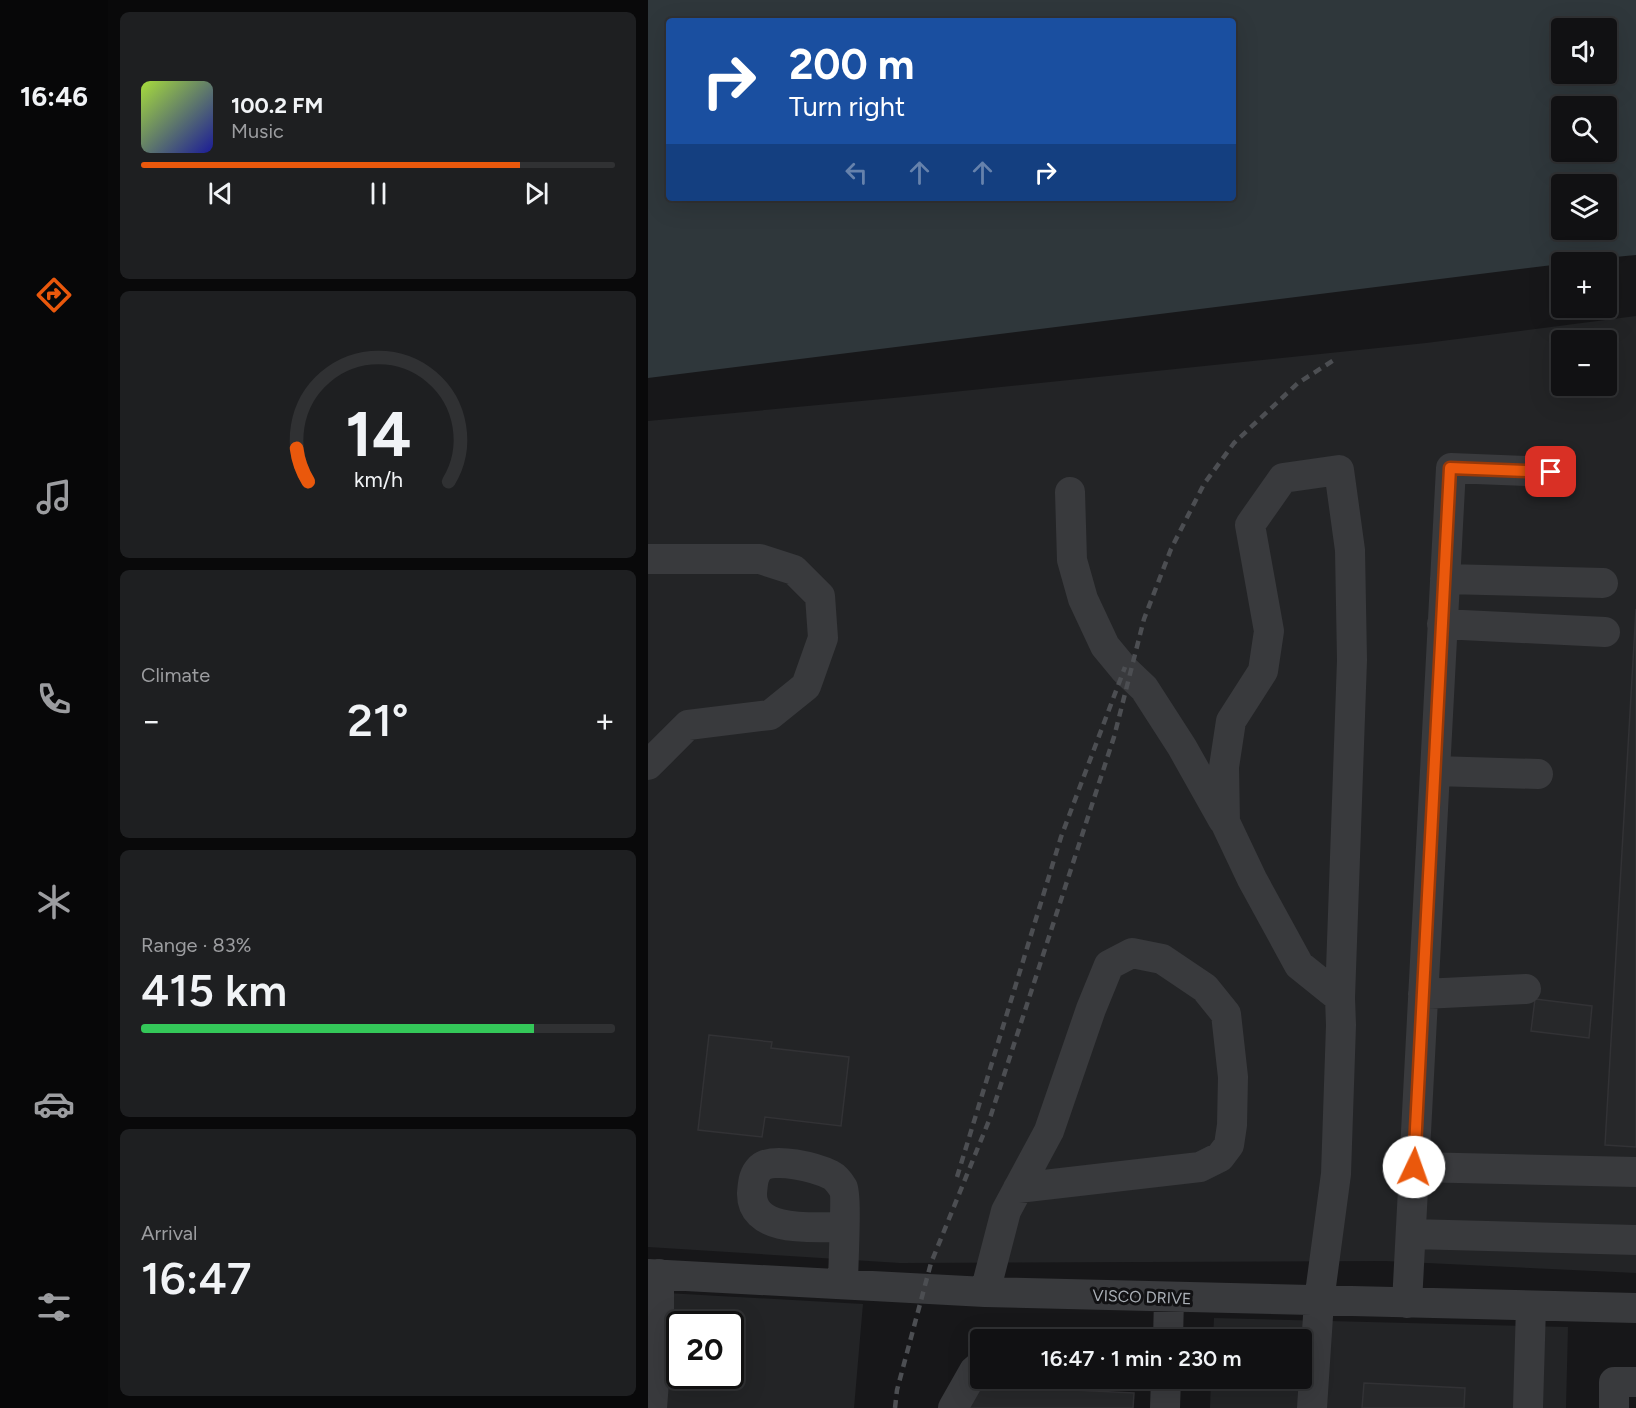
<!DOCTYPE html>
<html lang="en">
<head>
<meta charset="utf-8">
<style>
  :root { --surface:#111113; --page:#1e1f21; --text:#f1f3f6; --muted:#9c9da0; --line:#303133; --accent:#ea580c }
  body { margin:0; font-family:Figtree,sans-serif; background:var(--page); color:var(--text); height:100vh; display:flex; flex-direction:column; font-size:22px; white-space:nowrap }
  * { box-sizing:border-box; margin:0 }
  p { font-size:20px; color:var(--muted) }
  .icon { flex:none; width:33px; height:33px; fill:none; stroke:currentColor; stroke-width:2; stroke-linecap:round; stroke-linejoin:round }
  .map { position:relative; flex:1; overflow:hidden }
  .details { display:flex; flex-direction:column; gap:12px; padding:12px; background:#09090a; width:540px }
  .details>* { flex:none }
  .top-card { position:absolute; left:18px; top:18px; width:570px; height:183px; border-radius:6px; box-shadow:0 6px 24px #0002,0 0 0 2px var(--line); background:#1a4fa0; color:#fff; overflow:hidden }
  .fabs { position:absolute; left:903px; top:18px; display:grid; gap:12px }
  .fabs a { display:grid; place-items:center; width:66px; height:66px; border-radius:6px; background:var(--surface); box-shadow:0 6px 24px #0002,0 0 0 2px var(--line); font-size:30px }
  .speed { position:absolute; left:18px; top:1311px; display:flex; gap:12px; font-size:30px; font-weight:700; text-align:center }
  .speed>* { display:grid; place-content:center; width:78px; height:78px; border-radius:50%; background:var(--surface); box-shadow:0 6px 24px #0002,0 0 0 2px var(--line); line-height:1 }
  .speed .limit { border:3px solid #111; border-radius:9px; background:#fff; color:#111 }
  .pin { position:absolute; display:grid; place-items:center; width:51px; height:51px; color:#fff; margin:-26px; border-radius:12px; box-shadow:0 3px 9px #0006 }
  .me { position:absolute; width:66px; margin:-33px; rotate:3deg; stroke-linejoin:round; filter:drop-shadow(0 0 4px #0008) }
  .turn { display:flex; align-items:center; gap:21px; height:126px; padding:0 24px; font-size:27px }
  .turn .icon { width:78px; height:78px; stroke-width:2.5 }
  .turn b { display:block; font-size:42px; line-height:51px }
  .lanes { display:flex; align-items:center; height:57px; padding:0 24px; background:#0003; justify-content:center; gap:30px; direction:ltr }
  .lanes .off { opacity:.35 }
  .big { font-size:45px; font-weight:600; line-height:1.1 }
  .details .widget { flex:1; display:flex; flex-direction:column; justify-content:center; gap:9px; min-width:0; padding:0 21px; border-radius:9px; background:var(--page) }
  .details .dial { align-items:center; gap:0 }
  .dial svg { height:156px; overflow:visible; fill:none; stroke:var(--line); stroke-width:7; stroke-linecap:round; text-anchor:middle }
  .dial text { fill:var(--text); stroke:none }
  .song { display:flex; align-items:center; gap:18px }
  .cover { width:72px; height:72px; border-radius:9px; background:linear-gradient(135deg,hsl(80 70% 55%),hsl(240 70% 35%)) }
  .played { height:6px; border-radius:3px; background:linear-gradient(90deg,var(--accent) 80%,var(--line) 80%) }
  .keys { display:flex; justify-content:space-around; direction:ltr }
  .heat { display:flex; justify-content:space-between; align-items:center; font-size:33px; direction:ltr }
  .charge { height:9px; border-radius:4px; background:linear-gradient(90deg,#34c759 83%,var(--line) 0) }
  .trip { position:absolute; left:322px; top:1329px; width:342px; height:60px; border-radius:6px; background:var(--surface); box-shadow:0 6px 24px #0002,0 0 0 2px var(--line); font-weight:600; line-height:60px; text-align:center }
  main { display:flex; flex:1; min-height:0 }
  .menu { display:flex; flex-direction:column; width:108px; justify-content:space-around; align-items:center; background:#070708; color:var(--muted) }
  .menu .icon { width:42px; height:42px }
  .menu .current { color:var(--accent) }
  .menu b { font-size:27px; color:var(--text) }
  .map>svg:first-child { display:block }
</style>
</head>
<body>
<main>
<nav class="menu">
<b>16:46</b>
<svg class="icon current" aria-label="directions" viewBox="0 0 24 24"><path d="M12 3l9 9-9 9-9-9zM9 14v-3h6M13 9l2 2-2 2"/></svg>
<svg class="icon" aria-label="music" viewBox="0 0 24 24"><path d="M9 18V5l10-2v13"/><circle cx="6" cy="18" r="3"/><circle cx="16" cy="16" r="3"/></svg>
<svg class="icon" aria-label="phone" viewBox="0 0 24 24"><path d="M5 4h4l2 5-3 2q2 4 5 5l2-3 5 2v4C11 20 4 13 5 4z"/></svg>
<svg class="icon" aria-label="climate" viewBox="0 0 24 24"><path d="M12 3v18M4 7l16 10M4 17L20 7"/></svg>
<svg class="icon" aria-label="car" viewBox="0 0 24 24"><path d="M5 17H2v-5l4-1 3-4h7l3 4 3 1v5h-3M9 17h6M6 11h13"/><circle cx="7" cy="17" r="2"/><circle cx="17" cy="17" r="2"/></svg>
<svg class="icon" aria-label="filters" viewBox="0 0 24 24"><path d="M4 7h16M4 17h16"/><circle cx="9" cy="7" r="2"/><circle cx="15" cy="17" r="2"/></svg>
</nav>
<section class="details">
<div class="widget">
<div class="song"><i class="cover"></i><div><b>100.2 FM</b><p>Music</p></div></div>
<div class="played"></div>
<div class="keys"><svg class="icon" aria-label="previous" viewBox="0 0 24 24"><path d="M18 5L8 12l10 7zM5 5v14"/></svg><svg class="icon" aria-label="pause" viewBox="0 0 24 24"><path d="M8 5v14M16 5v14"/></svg><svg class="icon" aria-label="next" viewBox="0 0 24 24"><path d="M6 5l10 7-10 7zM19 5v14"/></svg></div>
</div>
<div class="widget dial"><svg viewBox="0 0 100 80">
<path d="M14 69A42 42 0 1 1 86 69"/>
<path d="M14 69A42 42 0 0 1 8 52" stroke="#ea580c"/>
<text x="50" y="56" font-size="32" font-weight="700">14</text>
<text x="50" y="72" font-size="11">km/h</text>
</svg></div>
<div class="widget"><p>Climate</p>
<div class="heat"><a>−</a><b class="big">21°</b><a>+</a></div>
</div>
<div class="widget"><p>Range · 83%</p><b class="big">415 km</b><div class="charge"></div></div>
<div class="widget"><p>Arrival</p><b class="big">16:47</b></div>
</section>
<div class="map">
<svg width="988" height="1408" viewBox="0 0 988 1408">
  <rect width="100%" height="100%" fill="#171719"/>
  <!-- built -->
  <path fill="#232426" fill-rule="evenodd" d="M988,316V1273L737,1261L252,1263L0,1247V421L256,397L778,343ZM914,340H958V386H914Z
    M0,1292L215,1304L206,1408H0ZM32,1324H82V1376H32Z
    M566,1318L920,1327L918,1408H562L563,1379L654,1378V1340L565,1339Z"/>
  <!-- water -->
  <path fill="#2f373b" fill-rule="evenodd" d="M0,0H988V255L914,262L913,264L0,378ZM21,21H585V198H21ZM914,28H958V74H914ZM914,106H958V152H914ZM914,184H958V230H914Z"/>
  <!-- building -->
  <path fill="#27282a" stroke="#323235" stroke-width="1.5" d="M988,609V1147L957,1145Z
    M887,999L944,1006L941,1038L883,1031Z
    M61,1035L124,1042L123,1048L201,1057L193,1126L117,1117L114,1137L50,1130Z
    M716,1383L817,1388L816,1408H714Z
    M324,1385L486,1393L485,1408H322Z"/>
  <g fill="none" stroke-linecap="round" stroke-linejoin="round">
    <!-- minor -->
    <path stroke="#393a3d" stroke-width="30" d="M422,492L424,560L435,599L457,646L476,669L496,688L534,747L575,820
      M0,559H112L146,570L172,596L175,638L158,686L122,715L40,725L0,765
      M797,579L955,583
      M794,624L957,632
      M787,771L890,774
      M775,994L878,989
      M766,1167L988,1172
      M763,1234L988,1240
      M0,1274L337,1292L988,1308
      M195,1284C195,1269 199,1195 195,1188C192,1183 187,1177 183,1175C169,1168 125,1156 112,1168C105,1175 105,1183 104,1193C103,1234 168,1227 195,1227
      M337,1292L358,1211L401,1131L443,1009L461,965L484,953L514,959L557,988L578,1014L585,1077L584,1125L581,1145L572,1157L552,1167L370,1188
      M759,1303L803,468L903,472
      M520,1340L521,1298
      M4,1408L11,1316V1274
      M305,1408L326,1371L333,1365
      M517,1408L518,1378
      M664,1408L671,1301L688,1174L693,1025L692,998L704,660L702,550L691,470L635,478L602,525L621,631L615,671L583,721L576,767L577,822L604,879L651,965L692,998
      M880,1408L883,1306
      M966,1408V1382H988"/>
    <!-- rail -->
    <path stroke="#4c4e52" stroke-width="4.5" stroke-dasharray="8 6" stroke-linecap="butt" d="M309,1177L413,837L477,667
      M247,1408L249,1390L283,1263L342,1118L466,737L496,619L523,549L556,484L586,443L650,383L686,360"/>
  </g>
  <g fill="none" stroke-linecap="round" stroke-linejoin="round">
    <!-- route casing -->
    <g stroke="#983908" stroke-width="15">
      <path id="route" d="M766,1167L802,468L903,472"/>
    </g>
    <!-- route -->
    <use href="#route" stroke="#ea580c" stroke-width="10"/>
  </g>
  <g text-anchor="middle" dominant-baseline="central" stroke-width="6" stroke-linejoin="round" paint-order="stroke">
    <!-- street labels -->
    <g font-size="16" fill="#abb0b7" stroke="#121214">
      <text transform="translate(494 1297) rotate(2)">VISCO DRIVE</text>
    </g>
  </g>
</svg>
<div class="fabs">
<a><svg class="icon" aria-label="sound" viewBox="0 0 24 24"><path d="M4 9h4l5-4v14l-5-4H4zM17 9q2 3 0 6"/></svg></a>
<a><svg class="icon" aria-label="search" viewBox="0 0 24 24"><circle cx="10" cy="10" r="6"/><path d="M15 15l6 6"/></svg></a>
<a><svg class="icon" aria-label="layers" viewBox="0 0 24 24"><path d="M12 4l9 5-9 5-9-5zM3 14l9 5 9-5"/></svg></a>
<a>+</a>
<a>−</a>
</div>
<div class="speed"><div class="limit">20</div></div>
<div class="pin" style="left:903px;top:472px;background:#d93025"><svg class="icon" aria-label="arrive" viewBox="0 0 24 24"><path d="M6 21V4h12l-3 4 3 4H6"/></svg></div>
<svg class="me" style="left:766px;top:1167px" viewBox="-20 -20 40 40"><circle r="19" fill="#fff"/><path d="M0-13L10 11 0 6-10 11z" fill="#ea580c"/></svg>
<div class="trip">16:47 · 1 min · 230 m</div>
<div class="top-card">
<div class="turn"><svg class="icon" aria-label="right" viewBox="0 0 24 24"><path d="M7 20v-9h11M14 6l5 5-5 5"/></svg><div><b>200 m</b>Turn right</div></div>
<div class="lanes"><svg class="icon off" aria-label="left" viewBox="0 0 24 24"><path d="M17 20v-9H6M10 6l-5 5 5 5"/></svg><svg class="icon off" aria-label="ahead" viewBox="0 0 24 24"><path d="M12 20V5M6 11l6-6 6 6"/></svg><svg class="icon off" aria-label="ahead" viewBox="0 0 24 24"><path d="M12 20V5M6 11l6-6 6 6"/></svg><svg class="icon" aria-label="right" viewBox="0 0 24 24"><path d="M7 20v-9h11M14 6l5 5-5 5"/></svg></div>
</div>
</div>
</main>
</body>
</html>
